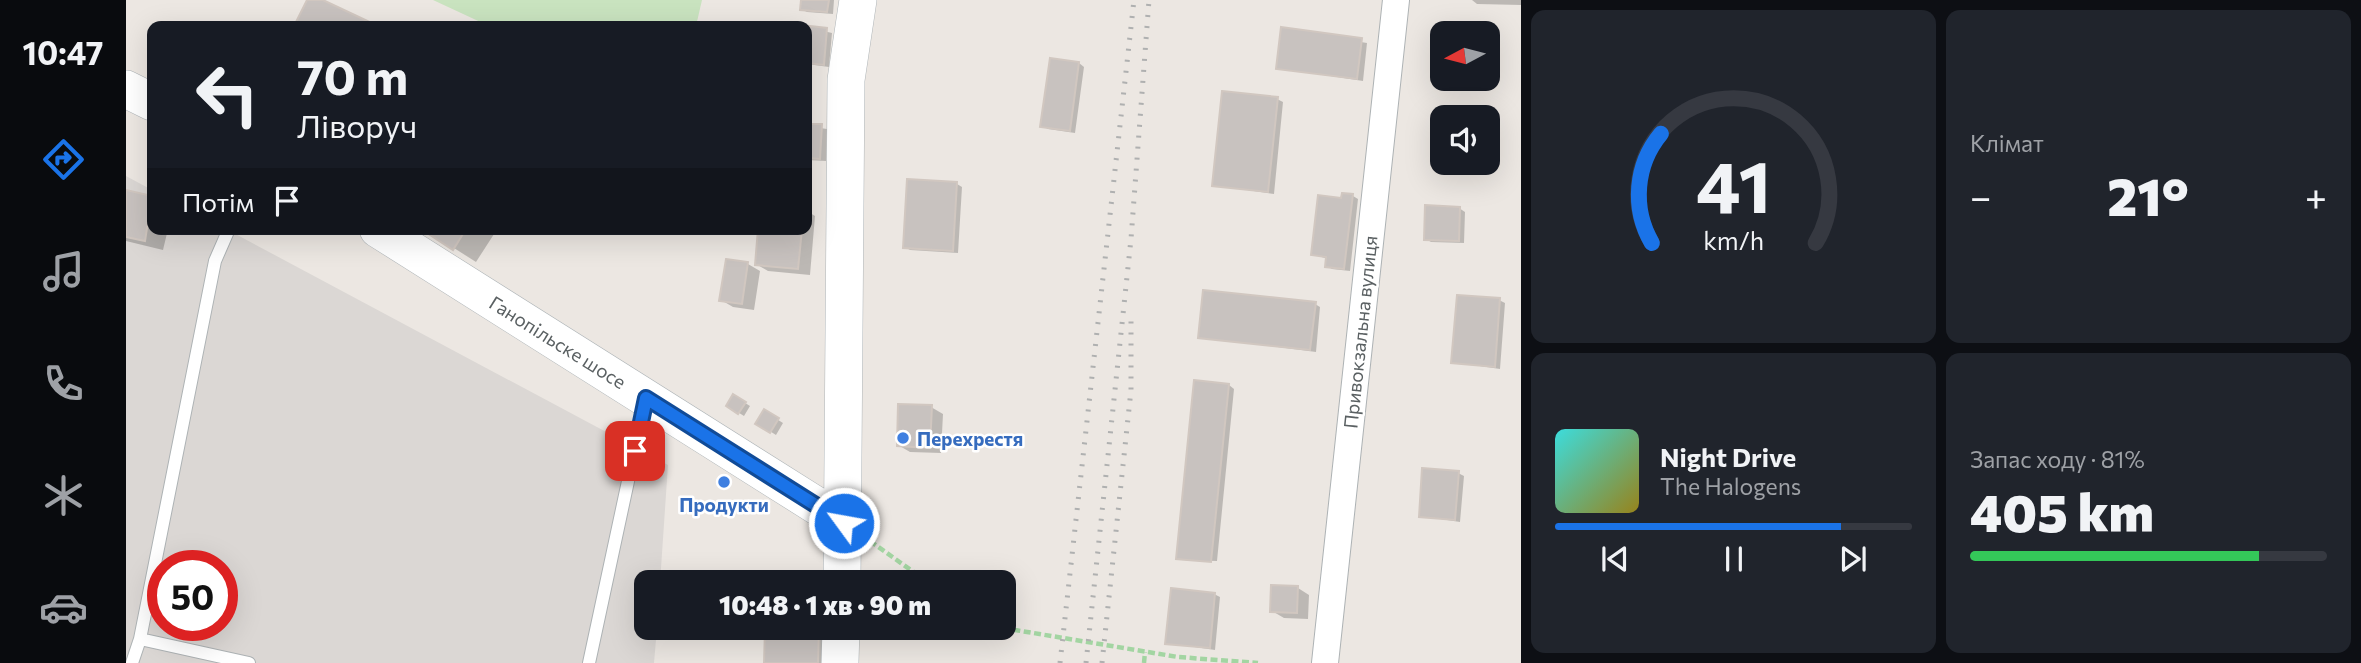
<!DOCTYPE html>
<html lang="uk">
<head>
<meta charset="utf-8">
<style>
  :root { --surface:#171b24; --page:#20242c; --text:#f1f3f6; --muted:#9ea1a6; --line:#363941; --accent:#1a73e8 }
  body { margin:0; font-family:Commissioner,sans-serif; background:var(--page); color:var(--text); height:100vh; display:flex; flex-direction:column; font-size:26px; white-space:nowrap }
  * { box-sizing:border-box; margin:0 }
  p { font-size:23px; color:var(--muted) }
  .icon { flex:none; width:38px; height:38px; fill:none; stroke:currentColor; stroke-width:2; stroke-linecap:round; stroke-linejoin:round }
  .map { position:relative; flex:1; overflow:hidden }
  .side { display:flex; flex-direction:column; gap:10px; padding:10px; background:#0d0f14; width:840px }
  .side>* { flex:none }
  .hud { position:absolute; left:21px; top:21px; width:665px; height:214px; border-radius:14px; box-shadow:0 7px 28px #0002; background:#171b24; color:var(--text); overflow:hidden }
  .needle { width:46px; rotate:263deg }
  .controls { position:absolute; left:1304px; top:21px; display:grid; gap:14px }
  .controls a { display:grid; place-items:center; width:70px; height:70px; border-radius:14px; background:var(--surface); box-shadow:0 7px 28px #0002; font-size:35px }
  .speed { position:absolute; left:21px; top:550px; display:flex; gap:14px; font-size:35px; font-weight:700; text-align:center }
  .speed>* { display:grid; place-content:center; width:91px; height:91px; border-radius:50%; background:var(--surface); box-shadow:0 7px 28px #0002; line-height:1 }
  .speed .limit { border:10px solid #d22; background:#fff; color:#111 }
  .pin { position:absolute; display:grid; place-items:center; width:60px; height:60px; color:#fff; margin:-30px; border-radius:14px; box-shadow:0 4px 10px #0006 }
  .me { position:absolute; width:77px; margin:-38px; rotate:302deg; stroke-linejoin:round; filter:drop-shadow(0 0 5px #0008) }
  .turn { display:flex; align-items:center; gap:24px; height:147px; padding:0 35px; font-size:32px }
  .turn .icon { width:91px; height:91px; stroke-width:2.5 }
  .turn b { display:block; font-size:49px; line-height:60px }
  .then { display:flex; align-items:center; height:66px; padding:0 35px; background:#0003; gap:14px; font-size:26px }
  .big { font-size:52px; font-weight:800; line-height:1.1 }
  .side .tile { flex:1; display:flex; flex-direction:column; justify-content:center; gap:10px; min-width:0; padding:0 24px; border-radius:14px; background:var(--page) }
  .side .dial { align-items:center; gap:0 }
  .dial svg { height:182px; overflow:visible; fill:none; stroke:var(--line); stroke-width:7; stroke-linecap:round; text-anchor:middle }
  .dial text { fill:var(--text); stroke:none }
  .song { display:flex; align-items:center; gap:21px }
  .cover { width:84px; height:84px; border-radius:10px; background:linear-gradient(135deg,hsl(180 70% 55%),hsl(50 70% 35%)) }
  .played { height:7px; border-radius:4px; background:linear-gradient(90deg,var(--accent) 80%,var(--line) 80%) }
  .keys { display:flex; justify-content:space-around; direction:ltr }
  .heat { display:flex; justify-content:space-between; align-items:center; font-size:38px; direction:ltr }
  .charge { height:10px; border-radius:5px; background:linear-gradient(90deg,#34c759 81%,var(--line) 0) }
  .side .tiles { flex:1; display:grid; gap:10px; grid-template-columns:repeat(2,1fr) }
  .trip { position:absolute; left:508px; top:570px; width:382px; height:70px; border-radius:14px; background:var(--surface); box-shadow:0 7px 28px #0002; font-weight:800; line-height:70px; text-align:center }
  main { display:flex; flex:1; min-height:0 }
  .menu { display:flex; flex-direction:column; width:126px; justify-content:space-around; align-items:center; background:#090b0e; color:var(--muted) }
  .menu .icon { width:49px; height:49px }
  .menu .active { color:var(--accent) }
  .menu b { font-size:32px; color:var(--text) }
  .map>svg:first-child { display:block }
</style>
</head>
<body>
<main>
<nav class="menu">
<b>10:47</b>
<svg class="icon active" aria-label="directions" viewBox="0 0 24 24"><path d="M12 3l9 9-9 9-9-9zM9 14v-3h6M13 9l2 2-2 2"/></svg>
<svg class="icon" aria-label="music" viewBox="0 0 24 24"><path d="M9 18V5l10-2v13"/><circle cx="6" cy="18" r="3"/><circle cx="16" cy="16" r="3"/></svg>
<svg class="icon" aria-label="phone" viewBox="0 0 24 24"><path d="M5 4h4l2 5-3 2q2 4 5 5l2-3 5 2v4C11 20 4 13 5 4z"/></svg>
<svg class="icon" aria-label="climate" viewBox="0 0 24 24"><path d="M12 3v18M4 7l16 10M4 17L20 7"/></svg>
<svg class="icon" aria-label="car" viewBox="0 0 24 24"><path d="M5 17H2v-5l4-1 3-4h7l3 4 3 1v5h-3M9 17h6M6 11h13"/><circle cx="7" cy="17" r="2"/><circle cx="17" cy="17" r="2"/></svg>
</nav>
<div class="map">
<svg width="1395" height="663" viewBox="0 0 1395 663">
  <rect width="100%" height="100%" fill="#ece7e2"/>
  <!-- industrial -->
  <path fill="#dbd7d4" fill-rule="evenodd" d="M0,176L26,190V229H100L542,465L534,583H520V628H531L528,663H0ZM37,565H96V625H37Z"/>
  <!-- green -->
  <path fill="#c9e3bf" d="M307,0H576L570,26H363Z"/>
  <!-- shadow -->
  <path fill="#0003" d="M676,0H708L707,14L681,12L675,9Z
    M1346,0H1395V5L1351,4Z
    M681,27L706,33L703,67L681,64Z
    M1157,29L1241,43L1237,81L1152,68Z
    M953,63L958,67L949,133L922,129L916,126Z
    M1151,99L1157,102L1148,194L1088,185Z
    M1311,112L1349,113L1354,116L1316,117V157L1310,154Z
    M681,126L701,129L700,161L681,160Z
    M831,184L836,187L832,253L784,250L779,247Z
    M0,191L26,197V229H42L37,250L0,241Z
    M1227,196L1232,199L1224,271L1206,269L1201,266L1202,259L1186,254L1216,200Z
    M1333,208L1339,212L1338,243L1305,242L1300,239Z
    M681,211L689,216L684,275L642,271L630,264L634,229H681Z
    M298,229H367L370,231L350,262Z
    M622,264L634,271L628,310L607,307L595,300Z
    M1373,300L1379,303L1374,369L1327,362Z
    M1189,304L1194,307L1190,352L1074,337Z
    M1103,385L1108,389L1091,561L1055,560L1052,558Z
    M608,396L624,406L618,416L602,406Z
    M805,407L817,414L815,453L784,452L772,445Z
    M638,411L657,423L650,435L631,423Z
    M1332,473L1338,476L1334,522L1295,516Z
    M693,574L698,577V583H641Z
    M1172,588L1183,595L1182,619L1158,618L1146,611Z
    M1088,594L1094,597L1089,650L1041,643Z
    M640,628H698L697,663H640Z"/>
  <!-- building -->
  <path fill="#c8c2bf" stroke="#d1c7c0" stroke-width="2" d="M181,0H197L252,26H168Z
    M675,0H703L701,12L674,10Z
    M666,24L701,28L698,65L681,63V26Z
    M1155,27L1236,38L1231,79L1150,69Z
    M1311,30H1342V33H1316V69H1311Z
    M924,58L953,62L944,131L914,127Z
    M1096,91L1152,97L1142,192L1086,186Z
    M1309,111H1349V117H1316V155H1309Z
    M681,124H696L694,159L681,158Z
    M781,179L831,182L827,251L777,248Z
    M0,190L26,196L19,241L0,237Z
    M1216,193L1227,194L1218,269L1199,267L1200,257L1185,255L1192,195L1215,198Z
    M1299,205L1334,207L1333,241L1298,240Z
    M295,229H340L327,250Z
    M632,229H676L672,269L629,265Z
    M600,259L622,262L616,304L593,301Z
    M1077,290L1190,302L1184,350L1072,338Z
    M1331,295L1374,298L1369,367L1325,363Z
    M1068,380L1103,384L1085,562L1050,559Z
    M607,394L620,402L612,414L600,406Z
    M772,404L806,405L804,448L771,446Z
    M638,409L653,418L644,433L629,424Z
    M1296,468L1333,471L1329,520L1293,517Z
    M639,571L693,572V583H639Z
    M1145,585L1172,586L1171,613L1144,612Z
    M1045,588L1089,593L1084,648L1039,644Z
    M639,628H693L692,663H638Z"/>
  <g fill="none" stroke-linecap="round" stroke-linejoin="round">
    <!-- lane casing -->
    <g stroke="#adb2b4" stroke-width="14">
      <path id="lane" d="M14,639L89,261L103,229
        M6,663L14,639L123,663
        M463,663L519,402"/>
    </g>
    <!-- street casing -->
    <g stroke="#adb2b4" stroke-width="28">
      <path id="street" d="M1199,663L1270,0"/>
    </g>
    <!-- secondary casing -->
    <g stroke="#aeb4b7" stroke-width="38">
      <path id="secondary" d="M0,89L26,102
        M252,229L718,523
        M716,583L720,80L732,0
        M714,663L715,628"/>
    </g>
    <!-- path -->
    <path stroke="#a3d5a2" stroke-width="4.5" stroke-dasharray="7 3.5" stroke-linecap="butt" d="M744,541L803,583
      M877,628L1052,657L1132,663
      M1018,663L1019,652"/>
    <!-- lane -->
    <use href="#lane" stroke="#fff" stroke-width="12"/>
    <!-- street -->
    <use href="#street" stroke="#fff" stroke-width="26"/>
    <!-- secondary -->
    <use href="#secondary" stroke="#fff" stroke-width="37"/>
    <!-- rail -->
    <path stroke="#afb0b0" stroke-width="5" stroke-dasharray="2 9" stroke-linecap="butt" d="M934,663L1008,0
      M960,663L1005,239L1023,0
      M976,663L1005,390V318"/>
  </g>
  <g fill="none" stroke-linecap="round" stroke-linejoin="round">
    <!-- route casing -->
    <g stroke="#114b97" stroke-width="18">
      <path id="route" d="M509,451L520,398L718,523"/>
    </g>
    <!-- route -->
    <use href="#route" stroke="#1a73e8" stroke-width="12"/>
  </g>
  <!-- markers -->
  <g fill="#3f7fe0" stroke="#fff" stroke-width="2.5">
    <circle cx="777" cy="438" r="7"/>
    <circle cx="598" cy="482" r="7"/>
  </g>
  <g text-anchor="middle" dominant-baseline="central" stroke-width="5" stroke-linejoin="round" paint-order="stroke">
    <!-- street labels -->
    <g font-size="19" fill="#5a6062" stroke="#fff">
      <text transform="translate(1234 332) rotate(-84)">Привокзальна вулиця</text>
      <text transform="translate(432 342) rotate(32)">Ганопільске шосе</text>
    </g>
    <!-- shop labels -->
    <g font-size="19" font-weight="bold" fill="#366cbe" stroke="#fff" text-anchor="start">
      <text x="791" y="438">Перехрестя</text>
      <text x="598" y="504" text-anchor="middle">Продукти</text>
    </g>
  </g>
</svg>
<div class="controls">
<a><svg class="needle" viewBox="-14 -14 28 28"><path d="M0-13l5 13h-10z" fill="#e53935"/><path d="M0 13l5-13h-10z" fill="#9ea1a6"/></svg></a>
<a><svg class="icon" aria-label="sound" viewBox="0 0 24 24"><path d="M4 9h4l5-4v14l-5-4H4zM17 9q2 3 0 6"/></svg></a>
</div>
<div class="speed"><div class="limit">50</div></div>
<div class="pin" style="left:509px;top:451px;background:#d93025"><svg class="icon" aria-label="arrive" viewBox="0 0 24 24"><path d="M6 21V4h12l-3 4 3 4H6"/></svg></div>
<svg class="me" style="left:718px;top:523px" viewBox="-20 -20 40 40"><circle r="17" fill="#1a73e8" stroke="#fff" stroke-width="3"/><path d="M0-11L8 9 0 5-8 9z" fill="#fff"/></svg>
<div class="trip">10:48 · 1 хв · 90 m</div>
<div class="hud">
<div class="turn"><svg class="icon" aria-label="left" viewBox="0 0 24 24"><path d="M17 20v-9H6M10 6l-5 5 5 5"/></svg><div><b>70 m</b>Ліворуч</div></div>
<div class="then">Потім<svg class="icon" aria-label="arrive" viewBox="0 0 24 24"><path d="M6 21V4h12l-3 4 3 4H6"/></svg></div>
</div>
</div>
<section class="side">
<div class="tiles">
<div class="tile dial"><svg viewBox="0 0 100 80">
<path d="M14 69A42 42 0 1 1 86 69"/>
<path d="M14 69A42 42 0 0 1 18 21" stroke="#1a73e8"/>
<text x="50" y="56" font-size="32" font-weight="700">41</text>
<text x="50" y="72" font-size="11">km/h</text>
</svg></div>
<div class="tile"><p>Клімат</p>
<div class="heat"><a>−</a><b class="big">21°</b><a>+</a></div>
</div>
<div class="tile">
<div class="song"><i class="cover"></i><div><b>Night Drive</b><p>The Halogens</p></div></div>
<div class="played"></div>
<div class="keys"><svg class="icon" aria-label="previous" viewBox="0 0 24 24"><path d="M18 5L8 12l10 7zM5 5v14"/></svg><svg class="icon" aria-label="pause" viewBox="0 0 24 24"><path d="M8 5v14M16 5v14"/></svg><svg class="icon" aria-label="next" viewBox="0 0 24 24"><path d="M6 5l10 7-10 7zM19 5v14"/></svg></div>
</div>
<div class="tile"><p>Запас ходу · 81%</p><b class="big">405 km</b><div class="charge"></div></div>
</div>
</section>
</main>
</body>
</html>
